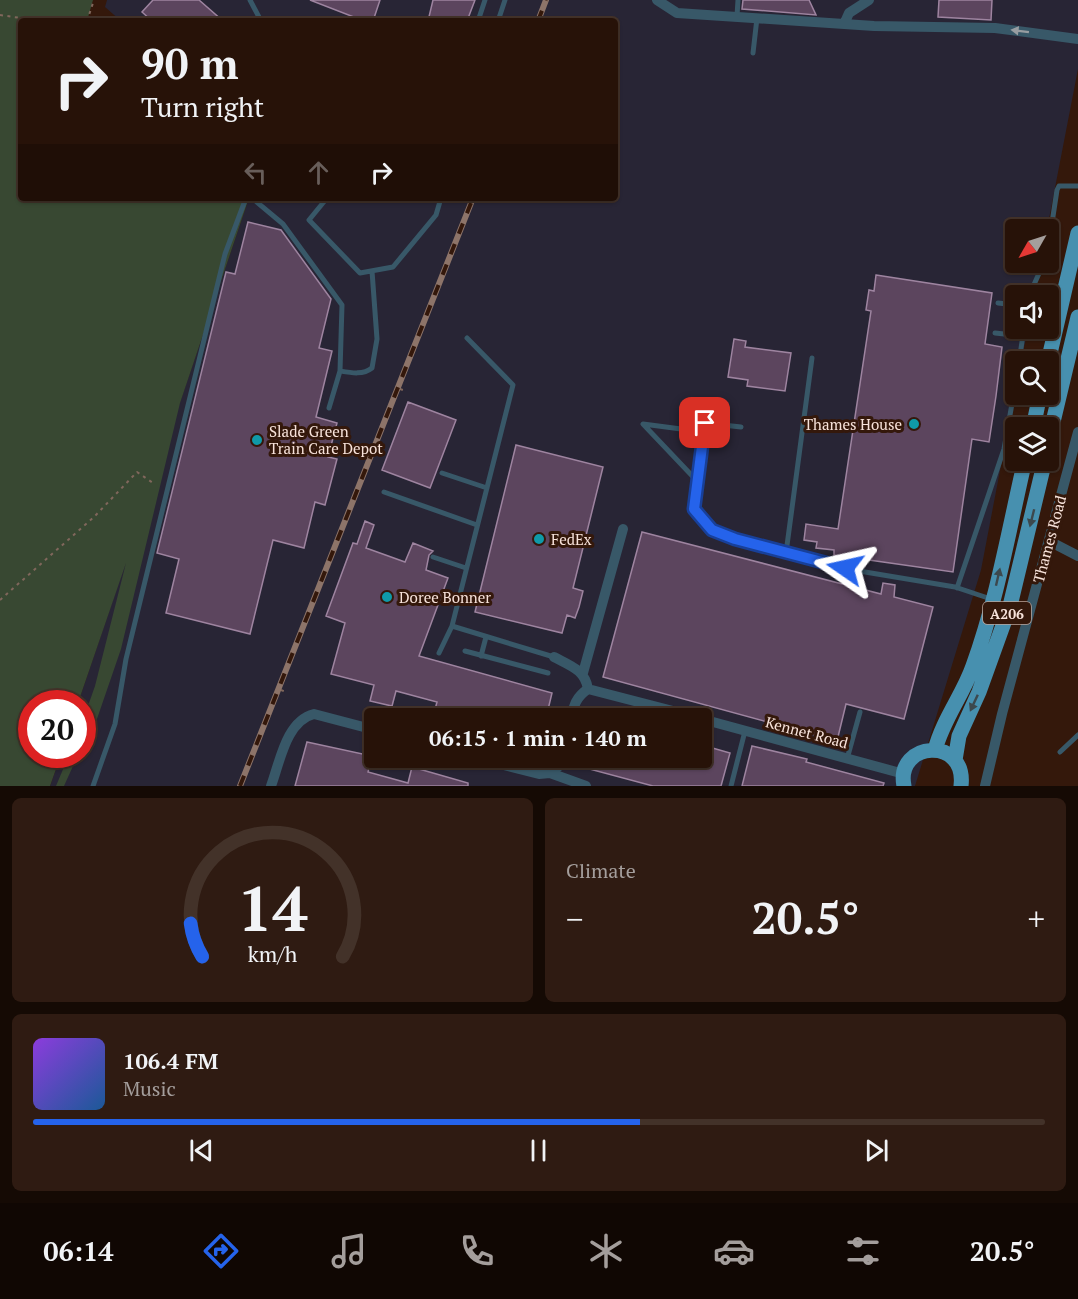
<!DOCTYPE html>
<html lang="en">
<head>
<meta charset="utf-8">
<style>
  :root { --surface:#271208; --page:#2f1b12; --text:#f1f3f6; --muted:#a49e9c; --line:#433229; --accent:#2563eb }
  body { margin:0; font-family:"PT Serif",serif; background:var(--page); color:var(--text); height:100vh; display:flex; flex-direction:column; font-size:22px; white-space:nowrap }
  * { box-sizing:border-box; margin:0 }
  p { font-size:20px; color:var(--muted) }
  .icon { flex:none; width:33px; height:33px; fill:none; stroke:currentColor; stroke-width:2; stroke-linecap:round; stroke-linejoin:round }
  .map { position:relative; height:786px; overflow:hidden }
  .sheet { display:flex; flex-direction:column; gap:12px; padding:12px; background:#150a04; flex:1 }
  .sheet>* { flex:none }
  .guide { position:absolute; left:18px; top:18px; width:600px; height:183px; border-radius:6px; box-shadow:0 2px 4px #0004,0 0 0 2px var(--line); background:#271208; color:var(--text); overflow:hidden }
  .needle { width:39px; rotate:231deg }
  .controls { position:absolute; left:1005px; top:219px; display:grid; gap:12px }
  .controls a { display:grid; place-items:center; width:54px; height:54px; border-radius:6px; background:var(--surface); box-shadow:0 2px 4px #0004,0 0 0 2px var(--line); font-size:30px }
  .speed { position:absolute; left:18px; top:690px; display:flex; gap:12px; font-size:30px; font-weight:700; text-align:center }
  .speed>* { display:grid; place-content:center; width:78px; height:78px; border-radius:50%; background:var(--surface); box-shadow:0 2px 4px #0004,0 0 0 2px var(--line); line-height:1 }
  .speed .limit { border:9px solid #d22; background:#fff; color:#111 }
  .pin { position:absolute; display:grid; place-items:center; width:51px; height:51px; color:#fff; margin:-26px; border-radius:12px; box-shadow:0 3px 9px #0006 }
  .me { position:absolute; width:66px; margin:-33px; rotate:281deg; stroke-linejoin:round; filter:drop-shadow(0 0 4px #0008) }
  .turn { display:flex; align-items:center; gap:21px; height:126px; padding:0 24px; font-size:27px }
  .turn .icon { width:78px; height:78px; stroke-width:2.5 }
  .turn b { display:block; font-size:42px; line-height:51px }
  .lanes { display:flex; align-items:center; height:57px; padding:0 24px; background:#0003; justify-content:center; gap:30px; direction:ltr }
  .lanes .off { opacity:.35 }
  .big { font-size:45px; font-weight:700; line-height:1.1 }
  .sheet .tile { flex:1; display:flex; flex-direction:column; justify-content:center; gap:9px; min-width:0; padding:0 21px; border-radius:9px; background:var(--page) }
  .sheet .dial { align-items:center; gap:0 }
  .dial svg { height:156px; overflow:visible; fill:none; stroke:var(--line); stroke-width:7; stroke-linecap:round; text-anchor:middle }
  .dial text { fill:var(--text); stroke:none }
  .song { display:flex; align-items:center; gap:18px }
  .cover { width:72px; height:72px; border-radius:9px; background:linear-gradient(135deg,hsl(270 70% 55%),hsl(210 70% 35%)) }
  .played { height:6px; border-radius:3px; background:linear-gradient(90deg,var(--accent) 60%,var(--line) 60%) }
  .keys { display:flex; justify-content:space-around; direction:ltr }
  .heat { display:flex; justify-content:space-between; align-items:center; font-size:33px; direction:ltr }
  .sheet .tiles { flex:1; display:grid; gap:12px; grid-template-columns:1fr 1fr }
  .tile:last-child { grid-column:span 2 }
  .trip { position:absolute; left:364px; top:708px; width:348px; height:60px; border-radius:6px; background:var(--surface); box-shadow:0 2px 4px #0004,0 0 0 2px var(--line); font-weight:700; line-height:60px; text-align:center }
  .menu { display:flex; height:96px; justify-content:space-around; align-items:center; background:#100703; color:var(--muted) }
  .menu .icon { width:42px; height:42px }
  .menu .current { color:var(--accent) }
  .menu b { font-size:27px; color:var(--text) }
  .map>svg:first-child { display:block }
</style>
</head>
<body>
<div class="map">
<svg width="1078" height="786" viewBox="0 0 1078 786">
  <rect width="100%" height="100%" fill="#34180b"/>
  <!-- industrial -->
  <path fill="#282535" fill-rule="evenodd" d="M107,0H1078V69L1047,229L1016,230V262L1041,263L1034,295L1016,296V328L1028,329L1021,361L1016,362L1015,392L981,570L915,786H50L61,755L82,754V704L78,703L249,198H615V21H121L105,7ZM375,718H702V758H375Z"/>
  <!-- green -->
  <path fill="#384832" d="M0,0H93L87,21H21V198H249L180,403L121,649L87,748L83,749V720L95,686L126,563L78,703L32,704V754L61,755L50,786H0Z
    M69,755H78L64,786H56Z"/>
  <!-- building -->
  <path fill="#5c455e" stroke="#9e84a0" stroke-width="1.5" d="M153,0H199L223,21H152L142,12Z
    M310,0H380L373,21H364Z
    M433,0H475L467,21H428Z
    M743,0H809L816,15L742,9Z
    M939,0H992L991,20L938,17Z
    M248,222L281,230L331,299L319,348L332,351L316,417L337,423L328,457L337,459L325,505L315,502L304,548L273,540L250,634L166,613L179,559L157,553L226,272L235,274Z
    M876,275L992,293L985,344L1002,347L996,396L989,442L972,439L953,572L834,555V550L816,548L817,542L804,540L806,524L838,529L871,311L866,310L869,290L874,291Z
    M734,339L746,341L745,347L791,353L785,391L747,386L748,380L728,377Z
    M408,402L456,420L430,488L382,470Z
    M516,445L603,467L573,588L583,591L579,607L575,618L567,615L562,633L475,612Z
    M365,521L374,525L366,548L405,562L413,543L433,551L429,555L426,570L448,578L419,656L552,693L546,718H439L433,717L437,702L396,691L392,706L370,701L374,685L331,674L345,623L326,616L353,543L357,544Z
    M642,532L881,594L883,583L895,585L894,597L933,607L904,719L846,704L837,741L603,677Z
    M307,742L372,756L368,772L408,783L412,767L468,783V786H295Z
    M702,745L730,753L721,786H653L567,763L568,758H702Z
    M752,746L807,759L806,762L884,783L883,786H742Z"/>
  <g fill="none" stroke-linecap="round" stroke-linejoin="round">
    <!-- path -->
    <path stroke="#80675c" stroke-width="2" stroke-dasharray="3 4.5" stroke-linecap="butt" d="M0,15L41,21
      M87,21L94,0
      M400,389L403,390
      M0,600L94,517L137,472L153,483
      M281,690L286,692"/>
    <!-- lane -->
    <path stroke="#385868" stroke-width="5" d="M250,0L261,21
      M737,16L738,0
      M478,21L485,0
      M498,21L505,0
      M753,53L757,18
      M252,198L283,224L342,305L340,371L329,408
      M327,198L309,220L360,273L393,267L436,215L441,198
      M1048,249L1057,190L1059,186H1078
      M1029,296L1044,262
      M998,303L1016,305
      M995,333L1023,336
      M467,338L513,385L452,626L554,657
      M1019,362L1024,328
      M340,371C352,373 363,375 372,368L377,339L372,271
      M741,427L705,423L694,509L713,530L735,539L829,566L955,587L991,599
      M442,473L487,488
      M698,482L643,424L704,432
      M384,492L477,525
      M786,553L812,358
      M433,557L466,568
      M957,588L1004,449L1016,381
      M465,651L548,673
      M439,653L452,626
      M481,656L486,637
      M1060,752L1078,735
      M847,759L860,712
      M93,786L115,724L126,659L225,254L246,198
      M731,786L745,731"/>
    <!-- street -->
    <path stroke="#385868" stroke-width="10" d="M657,0L677,13L874,26L995,28L1078,39
      M845,22L849,13L869,0
      M1049,541L1078,556
      M554,657C571,666 585,670 588,689C576,697 574,705 571,718
      M583,673L623,529
      M588,689L700,718
      M702,719L904,774
      M477,758L539,774L550,773L586,786
      M550,773L559,766L561,758
      M271,786C280,762 286,721 314,714L375,730
      M985,786L1002,714L1078,432"/>
    <!-- primary -->
    <path stroke="#4790af" stroke-width="15" d="M1048,362L1078,233
      M1033,428L1040,394
      M1048,443L1078,317
      M935,750C943,719 963,695 973,666C997,600 1009,529 1025,460
      M955,760L959,736L979,692L1010,606L1045,460
      M904,786C895,741 967,736 961,786"/>
    <!-- rail casing -->
    <g stroke="#8d7469" stroke-width="6">
      <path id="rail" d="M538,21L546,0
        M240,786L473,198"/>
    </g>
    <!-- rail -->
    <use href="#rail" stroke="#34180b" stroke-width="4" stroke-dasharray="11" stroke-linecap="butt"/>
  </g>
  <!-- one-way arrows -->
  <defs><path id="oneway-solid" d="M-6-.8H1V-3.2L6.5 0L1 3.2V.8H-6Z" transform="scale(1.5)"/></defs>
  <use fill="#989da1" href="#oneway-solid" transform="translate(1020 31) rotate(-173)"/>
  <g fill="#3c484d">
    <use href="#oneway-solid" transform="translate(1032 518) rotate(104)"/>
    <use href="#oneway-solid" transform="translate(998 577) rotate(-77)"/>
    <use href="#oneway-solid" transform="translate(974 703) rotate(115)"/>
  </g>
  <g fill="none" stroke-linecap="round" stroke-linejoin="round">
    <!-- route casing -->
    <g stroke="#184099" stroke-width="15">
      <path id="route" d="M705,423L694,509L712,530L735,539L845,568"/>
    </g>
    <!-- route -->
    <use href="#route" stroke="#2563eb" stroke-width="10"/>
  </g>
  <!-- markers -->
  <g fill="#0f9aa8" stroke="#34180b" stroke-width="2">
    <circle cx="914" cy="424" r="6"/>
    <circle cx="257" cy="440" r="6"/>
    <circle cx="539" cy="539" r="6"/>
    <circle cx="387" cy="597" r="6"/>
  </g>
  <g text-anchor="middle" dominant-baseline="central" stroke-width="6" stroke-linejoin="round" paint-order="stroke">
    <!-- shield labels -->
    <rect fill="#34180b" stroke="#bca59c" stroke-width="1.5" x="983" y="602" width="48" height="22" rx="4.5"/>
    <g font-size="14" font-weight="bold" fill="#f7e2da">
      <text x="1007" y="613">A206</text>
    </g>
    <!-- poi labels -->
    <g font-size="15" fill="#f7e2da" stroke="#34180b" text-anchor="start">
      <text x="902" y="424" text-anchor="end">Thames House</text>
      <text x="269" y="431">Slade Green<tspan x="269" dy="17">Train Care Depot</tspan></text>
      <text x="551" y="539">FedEx</text>
      <text x="399" y="597">Doree Bonner</text>
    </g>
    <!-- street labels -->
    <g font-size="15" fill="#f7e2da" stroke="#34180b">
      <text transform="translate(1049 539) rotate(-75)">Thames Road</text>
      <text transform="translate(807 732) rotate(15)">Kennet Road</text>
    </g>
  </g>
</svg>
<div class="controls">
<a><svg class="needle" viewBox="-14 -14 28 28"><path d="M0-13l5 13h-10z" fill="#e53935"/><path d="M0 13l5-13h-10z" fill="#a49e9c"/></svg></a>
<a><svg class="icon" aria-label="sound" viewBox="0 0 24 24"><path d="M4 9h4l5-4v14l-5-4H4zM17 9q2 3 0 6"/></svg></a>
<a><svg class="icon" aria-label="search" viewBox="0 0 24 24"><circle cx="10" cy="10" r="6"/><path d="M15 15l6 6"/></svg></a>
<a><svg class="icon" aria-label="layers" viewBox="0 0 24 24"><path d="M12 4l9 5-9 5-9-5zM3 14l9 5 9-5"/></svg></a>
</div>
<div class="speed"><div class="limit">20</div></div>
<div class="pin" style="left:705px;top:423px;background:#d93025"><svg class="icon" aria-label="arrive" viewBox="0 0 24 24"><path d="M6 21V4h12l-3 4 3 4H6"/></svg></div>
<svg class="me" style="left:845px;top:568px" viewBox="-20 -20 40 40"><path d="M0-17L14 15 0 8-14 15z" fill="#2563eb" stroke="#fff" stroke-width="4"/></svg>
<div class="trip">06:15 · 1 min · 140 m</div>
<div class="guide">
<div class="turn"><svg class="icon" aria-label="right" viewBox="0 0 24 24"><path d="M7 20v-9h11M14 6l5 5-5 5"/></svg><div><b>90 m</b>Turn right</div></div>
<div class="lanes"><svg class="icon off" aria-label="left" viewBox="0 0 24 24"><path d="M17 20v-9H6M10 6l-5 5 5 5"/></svg><svg class="icon off" aria-label="ahead" viewBox="0 0 24 24"><path d="M12 20V5M6 11l6-6 6 6"/></svg><svg class="icon" aria-label="right" viewBox="0 0 24 24"><path d="M7 20v-9h11M14 6l5 5-5 5"/></svg></div>
</div>
</div>
<section class="sheet">
<div class="tiles">
<div class="tile dial"><svg viewBox="0 0 100 80">
<path d="M14 69A42 42 0 1 1 86 69"/>
<path d="M14 69A42 42 0 0 1 8 52" stroke="#2563eb"/>
<text x="50" y="56" font-size="32" font-weight="700">14</text>
<text x="50" y="72" font-size="11">km/h</text>
</svg></div>
<div class="tile"><p>Climate</p>
<div class="heat"><a>−</a><b class="big">20.5°</b><a>+</a></div>
</div>
<div class="tile">
<div class="song"><i class="cover"></i><div><b>106.4 FM</b><p>Music</p></div></div>
<div class="played"></div>
<div class="keys"><svg class="icon" aria-label="previous" viewBox="0 0 24 24"><path d="M18 5L8 12l10 7zM5 5v14"/></svg><svg class="icon" aria-label="pause" viewBox="0 0 24 24"><path d="M8 5v14M16 5v14"/></svg><svg class="icon" aria-label="next" viewBox="0 0 24 24"><path d="M6 5l10 7-10 7zM19 5v14"/></svg></div>
</div>
</div>
</section>
<nav class="menu">
<b>06:14</b>
<svg class="icon current" aria-label="directions" viewBox="0 0 24 24"><path d="M12 3l9 9-9 9-9-9zM9 14v-3h6M13 9l2 2-2 2"/></svg>
<svg class="icon" aria-label="music" viewBox="0 0 24 24"><path d="M9 18V5l10-2v13"/><circle cx="6" cy="18" r="3"/><circle cx="16" cy="16" r="3"/></svg>
<svg class="icon" aria-label="phone" viewBox="0 0 24 24"><path d="M5 4h4l2 5-3 2q2 4 5 5l2-3 5 2v4C11 20 4 13 5 4z"/></svg>
<svg class="icon" aria-label="climate" viewBox="0 0 24 24"><path d="M12 3v18M4 7l16 10M4 17L20 7"/></svg>
<svg class="icon" aria-label="car" viewBox="0 0 24 24"><path d="M5 17H2v-5l4-1 3-4h7l3 4 3 1v5h-3M9 17h6M6 11h13"/><circle cx="7" cy="17" r="2"/><circle cx="17" cy="17" r="2"/></svg>
<svg class="icon" aria-label="filters" viewBox="0 0 24 24"><path d="M4 7h16M4 17h16"/><circle cx="9" cy="7" r="2"/><circle cx="15" cy="17" r="2"/></svg>
<b>20.5°</b>
</nav>
</body>
</html>
